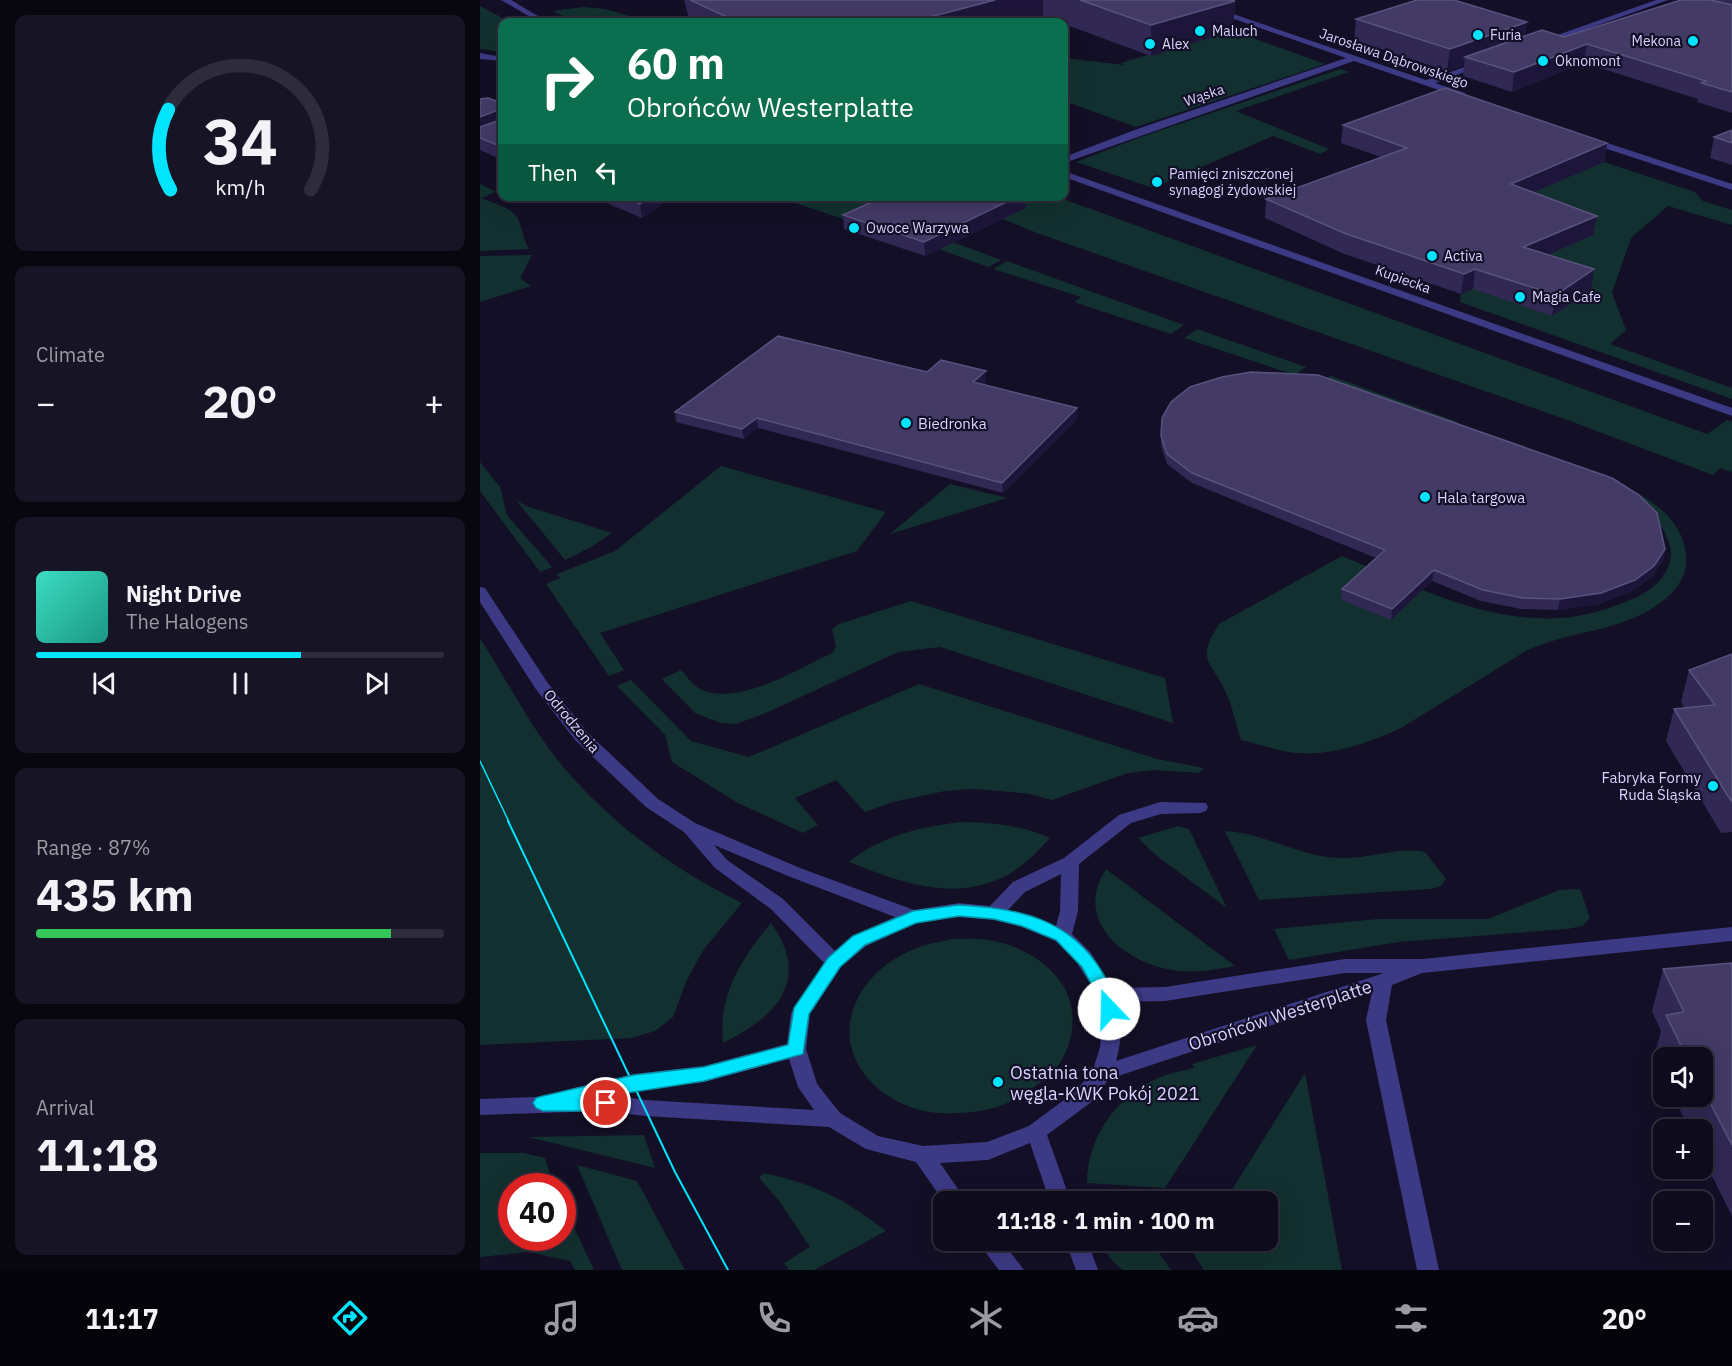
<!DOCTYPE html>
<html lang="en">
<head>
<meta charset="utf-8">
<style>
  :root { --surface:#0e0b1c; --page:#171425; --text:#f1f3f6; --muted:#9b9ba3; --line:#2e2b3b; --accent:#00e5ff }
  body { margin:0; font-family:"IBM Plex Sans",sans-serif; background:var(--page); color:var(--text); height:100vh; display:flex; flex-direction:column; font-size:22px; white-space:nowrap }
  * { box-sizing:border-box; margin:0 }
  p { font-size:20px; color:var(--muted) }
  .icon { flex:none; width:33px; height:33px; fill:none; stroke:currentColor; stroke-width:2; stroke-linecap:round; stroke-linejoin:round }
  .map { position:relative; flex:1; overflow:hidden }
  .drawer { display:flex; flex-direction:column; gap:15px; padding:15px; background:#08060f; width:480px }
  .drawer>* { flex:none }
  .top-card { position:absolute; left:18px; top:18px; width:570px; height:183px; border-radius:12px; box-shadow:0 6px 24px #0002,0 0 0 2px var(--line); background:#0b6e4f; color:#fff; overflow:hidden }
  .controls { position:absolute; left:1173px; top:1047px; display:grid; gap:12px }
  .controls a { display:grid; place-items:center; width:60px; height:60px; border-radius:12px; background:var(--surface); box-shadow:0 6px 24px #0002,0 0 0 2px var(--line); font-size:30px }
  .speed { position:absolute; left:18px; top:1173px; display:flex; gap:12px; font-size:30px; font-weight:700; text-align:center }
  .speed>* { display:grid; place-content:center; width:78px; height:78px; border-radius:50%; background:var(--surface); box-shadow:0 6px 24px #0002,0 0 0 2px var(--line); line-height:1 }
  .speed .limit { border:9px solid #d22; background:#fff; color:#111 }
  .pin { position:absolute; display:grid; place-items:center; width:51px; height:51px; color:#fff; margin:-26px; border:3px solid #fff; border-radius:50%; box-shadow:0 2px 6px #0007 }
  .me { position:absolute; width:66px; margin:-33px; rotate:339deg; stroke-linejoin:round; filter:drop-shadow(0 0 4px #0008) }
  .turn { display:flex; align-items:center; gap:21px; height:126px; padding:0 30px; font-size:27px }
  .turn .icon { width:78px; height:78px; stroke-width:2.5 }
  .turn b { display:block; font-size:42px; line-height:51px }
  .then { display:flex; align-items:center; height:57px; padding:0 30px; background:#0003; gap:12px; font-size:22px }
  .big { font-size:45px; font-weight:700; line-height:1.1 }
  .drawer .widget { flex:1; display:flex; flex-direction:column; justify-content:center; gap:9px; min-width:0; padding:0 21px; border-radius:12px; background:var(--page) }
  .drawer .dial { align-items:center; gap:0 }
  .dial svg { height:156px; overflow:visible; fill:none; stroke:var(--line); stroke-width:7; stroke-linecap:round; text-anchor:middle }
  .dial text { fill:var(--text); stroke:none }
  .song { display:flex; align-items:center; gap:18px }
  .cover { width:72px; height:72px; border-radius:9px; background:linear-gradient(135deg,hsl(170 70% 55%),hsl(170 70% 35%)) }
  .played { height:6px; border-radius:3px; background:linear-gradient(90deg,var(--accent) 65%,var(--line) 65%) }
  .keys { display:flex; justify-content:space-around; direction:ltr }
  .heat { display:flex; justify-content:space-between; align-items:center; font-size:33px; direction:ltr }
  .charge { height:9px; border-radius:4px; background:linear-gradient(90deg,#34c759 87%,var(--line) 0) }
  .trip { position:absolute; left:453px; top:1191px; width:345px; height:60px; border-radius:12px; background:var(--surface); box-shadow:0 6px 24px #0002,0 0 0 2px var(--line); font-weight:700; line-height:60px; text-align:center }
  .menu { display:flex; height:96px; justify-content:space-around; align-items:center; background:#06040b; color:var(--muted) }
  .menu .icon { width:42px; height:42px }
  .menu .active { color:var(--accent) }
  .menu b { font-size:27px; color:var(--text) }
  main { display:flex; flex:1; min-height:0 }
  .map>svg:first-child { display:block }
</style>
</head>
<body>
<main>
<section class="drawer">
<div class="widget dial"><svg viewBox="0 0 100 80">
<path d="M14 69A42 42 0 1 1 86 69"/>
<path d="M14 69A42 42 0 0 1 13 28" stroke="#00e5ff"/>
<text x="50" y="56" font-size="32" font-weight="700">34</text>
<text x="50" y="72" font-size="11">km/h</text>
</svg></div>
<div class="widget"><p>Climate</p>
<div class="heat"><a>−</a><b class="big">20°</b><a>+</a></div>
</div>
<div class="widget">
<div class="song"><i class="cover"></i><div><b>Night Drive</b><p>The Halogens</p></div></div>
<div class="played"></div>
<div class="keys"><svg class="icon" aria-label="previous" viewBox="0 0 24 24"><path d="M18 5L8 12l10 7zM5 5v14"/></svg><svg class="icon" aria-label="pause" viewBox="0 0 24 24"><path d="M8 5v14M16 5v14"/></svg><svg class="icon" aria-label="next" viewBox="0 0 24 24"><path d="M6 5l10 7-10 7zM19 5v14"/></svg></div>
</div>
<div class="widget"><p>Range · 87%</p><b class="big">435 km</b><div class="charge"></div></div>
<div class="widget"><p>Arrival</p><b class="big">11:18</b></div>
</section>
<div class="map">
<svg width="1252" height="1270" viewBox="0 0 1252 1270">
  <rect width="100%" height="100%" fill="#130f26"/>
  <!-- green -->
  <path fill="#12302f" d="M0,6L30,22H22V52L0,49Z
    M104,7L125,9L171,22H96L73,11Z
    M753,31L845,64L656,127L584,101V58L644,65L640,63Z
    M860,69L869,72L756,111L849,149L840,154L793,136L673,188L596,162L658,138Z
    M1124,162L1215,192L1223,201L1252,210V225L1188,206L1151,238L1132,293L1146,330L1130,344L1252,388V399L980,302L981,294L1112,235L987,190L1094,175Z
    M0,184L16,192L1,198C12,203 35,208 39,221C43,231 43,239 49,249L0,251Z
    M297,197H386L428,212L391,228Z
    M507,197H578L1227,434L1247,420L1252,422V472L1240,468L1233,475L1093,422L557,233L488,205Z
    M467,240L521,260L508,267L453,247Z
    M52,255L40,278L51,286L0,302V256Z
    M527,261L704,325L691,334L594,302L601,297L513,269Z
    M717,329L826,367L815,375L704,338Z
    M851,376L978,422L973,425L839,382Z
    M1002,432C1029,442 1056,453 1083,463C1127,479 1199,498 1206,554C1209,577 1194,594 1176,606C1138,632 1087,631 1046,651L921,728C889,743 852,756 816,753C798,751 779,744 761,740C756,725 753,709 747,695C733,661 714,663 739,624L862,556C949,592 1042,643 1137,605C1153,599 1169,593 1180,580C1201,556 1188,533 1170,512L995,435Z
    M0,462L20,487L27,515L72,567L60,572L0,491Z
    M241,466L406,512L377,551L120,633L144,670L129,676L66,584L80,578L77,574L135,551Z
    M470,484L527,498L410,534Z
    M36,500L46,506L132,533L111,547L85,560Z
    M431,601L685,678L693,723L460,647L418,652L286,713L256,724L241,723L215,713L182,679L201,670C206,675 211,683 217,687C253,710 318,669 352,653L356,647L352,629L359,624Z
    M0,638C27,681 52,730 85,769C134,826 195,870 262,903L224,949L206,982L193,1017L175,1031L152,1038L0,1045Z
    M151,680L211,741L269,757L439,684L677,759L724,768L719,773L674,770L648,773L572,800L550,794L521,791L492,789L465,791L413,802L385,812L356,780L315,798L338,825L323,833L258,803L192,762L185,735L137,686Z
    M483,822C513,823 543,825 570,838C558,851 545,865 529,874C476,904 420,882 369,862C400,836 443,826 483,822Z
    M698,826L709,829L747,908L677,856L658,838Z
    M745,831C784,833 819,856 858,858C888,860 916,846 945,852L966,879L961,886L951,889L779,900Z
    M626,869L755,966C737,969 718,973 700,971C649,966 591,923 626,869Z
    M1100,889L1110,918L1103,926L1087,929L919,942L809,960L794,929L898,919H1008L1079,890Z
    M291,923C332,980 296,1017 243,1043C238,995 261,959 291,923Z
    M472,939C484,939 497,938 509,940C552,947 599,980 592,1029C590,1046 582,1065 568,1076C551,1090 532,1104 510,1109C486,1114 456,1116 433,1108C386,1092 354,1047 377,1000C389,975 411,958 437,948C448,943 461,942 472,939Z
    M777,1045L685,1188L607,1183C607,1137 636,1097 678,1078C689,1073 702,1071 714,1068L712,1064Z
    M825,1073L862,1270H724L714,1255L722,1241L788,1240V1202L745,1201Z
    M164,1135L175,1168L48,1137Z
    M0,1153H44L65,1158L74,1186H32V1238H82L83,1204L114,1270H95L90,1261L48,1252L0,1257Z
    M97,1165L157,1181L205,1270H142Z
    M284,1173C337,1185 363,1198 406,1231L334,1270H309L304,1263L330,1247L300,1202L281,1180L279,1177Z
    M619,1241H670L691,1270H643L633,1262Z"/>
  <g fill="none" stroke-linecap="round" stroke-linejoin="round">
    <!-- minor -->
    <path fill="#3d3a85" fill-rule="evenodd" d="M21,0H31L68,22H59Z
      M700,0H712L946,80L997,63L1004,65L955,83L985,93V97L982,98L874,61L584,163V157L660,128L866,58Z
      M1176,0H1188L1065,44L1058,42Z
      M0,53L22,57V61L0,59Z
      M1106,138H1112L1252,184V190L1106,142Z
      M584,171L1252,408V416L584,177Z
      M0,587L5,588L67,682L107,732L178,799L215,823L320,868L434,910L479,903L510,906L533,882L584,858L639,815L680,802L726,803L728,807L726,811L720,813L681,814L651,823L599,864L598,911L592,934L611,953L632,988L685,987L865,959H943L1252,927V941L942,973L912,985L906,1020L959,1270H937L886,1020L892,992L629,1079L610,1103L567,1135L591,1202H570L550,1143L508,1160L460,1163L487,1202H464L436,1162L386,1149L349,1127L165,1116L126,1111L0,1115V1099L81,1096L84,1091L91,1089L154,1074L224,1066L307,1044L311,1013L344,963L291,909L235,868L204,832L166,807L95,740L55,688L0,602ZM234,845L308,876L415,917L372,936L355,951L303,899L247,860ZM581,874L580,911L576,926L528,910L545,892ZM479,917L514,920L542,927L576,941L597,963L618,996L622,1023L620,1047L613,1070L596,1091L549,1126L507,1142L443,1146L398,1136L360,1113L337,1084L326,1049L330,1014L361,967L386,946L436,923ZM865,973H904L636,1061C642,1040 642,1023 638,1002L685,1001ZM309,1059L318,1087L334,1110L165,1100L131,1095L154,1090L224,1082Z
      M496,1240H521L544,1270H519Z
      M585,1240H607L618,1270H596Z"/>
    <!-- tram-far1 -->
    <path stroke="#00e5ff" stroke-width="1.5" d="M0,761L29,822"/>
    <!-- tram -->
    <path stroke="#00e5ff" stroke-width="2" d="M28,821L195,1172L248,1270"/>
  </g>
  <!-- wall -->
  <path fill="#312854" d="M204,0H750L755,1L753,31L671,56L584,24V22H580L563,16L541,22H210Z
    M1201,0H1252V113L1217,102L1218,99L1104,63L1032,92L983,76L984,65L967,71L874,40L876,19L1045,36L1084,37Z
    M0,99L22,103V160L0,150Z
    M863,125L1127,143L1124,162L1054,192L1117,216L1113,235L1068,255L1111,290L1072,316L993,289L981,294L862,253L785,218L786,199L901,157L861,143Z
    M1252,130V165L1230,158L1234,137Z
    M110,196H193L162,218Z
    M405,196H545L546,208L445,256L364,229L363,215Z
    M506,371V381L502,385L597,408L598,418L523,493L278,428L264,439L196,422L195,412L447,372Z
    M681,436L1185,549L1183,560L1172,577L1152,591L1119,604L1078,610L1041,609L1001,601L952,581L911,620L861,600L862,589L896,558L712,483L687,464L681,446Z
    M1252,654V832L1241,833L1186,741L1194,709L1205,708L1201,702L1209,670Z
    M1252,963V1216L1222,1156V1130H1210L1193,1096H1222V1058H1184V1077L1174,1057L1181,1031L1172,1011L1183,969Z"/>
  <!-- shaded-wall -->
  <path fill="#1d163a" d="M515,0H563V16L541,22H431Z
    M755,1L753,31L671,56V25Z
    M361,18V22H344Z
    M1047,22L1044,44L985,57L984,65L967,71L970,49Z
    M1107,44L1104,63L1032,92L1034,72Z
    M18,110L21,123L0,131V117Z
    M1127,143L1124,162L1029,203L1031,184Z
    M171,196H193L162,218L160,204Z
    M539,196H545L546,208L445,256L444,242Z
    M1117,216L1113,235L1040,267L1043,247Z
    M995,269L993,289L981,294L984,274Z
    M1114,269L1111,290L1072,316L1076,295Z
    M506,371V381L494,392L493,382Z
    M597,408L598,418L523,493L522,483Z
    M277,418L278,428L264,439L262,429Z
    M1185,549L1183,560L1172,577L1152,591L1119,604L1078,610L1080,599Z
    M954,570L952,581L911,620L912,609Z"/>
  <!-- building -->
  <path fill="#433a66" stroke="#5a527e" stroke-width="1.5" d="M210,0H515L431,22H375L361,18L344,22H258Z
    M600,0H750L755,1L671,25Z
    M937,0H974L1047,22L970,49L876,19Z
    M1201,0H1231L1252,5V92L1221,83L1226,81L1107,44L1034,72L985,57L1062,30L1084,37Z
    M965,88L1127,143L1031,184L1117,216L1043,247L1114,269L1076,295L995,269L984,274L864,233L786,199L927,148L863,125Z
    M8,98L22,103V147L0,138V127L20,120L21,112L18,110L0,117V99Z
    M1252,130V143L1234,137Z
    M141,196H171L160,204Z
    M405,196H539L444,242L363,215Z
    M298,336L447,372L461,360L506,371L493,382L597,408L522,483L277,418L262,429L195,412Z
    M771,372L838,375L1132,478L1159,495L1177,513L1185,549L1174,566L1155,580L1121,593L1080,599L1043,598L1003,590L954,570L912,609L862,589L905,550L712,473L687,454L681,436L682,418L691,402L710,387L742,377Z
    M1252,654V801H1251L1194,709L1235,705L1209,670Z
    M1252,963V1145L1222,1087V1058H1207L1186,1015L1204,1012L1183,969Z"/>
  <!-- route -->
  <path fill="#00e5ff" stroke="#0095a6" stroke-width="1.5" d="M479,905C537,908 590,918 622,972C629,984 636,994 638,1009L636,1014H623L618,996L602,967L576,940L542,926L514,919L479,916L436,923L385,945L360,967L329,1014L323,1054L224,1081L127,1096L132,1098L135,1103L132,1108L126,1111H63L56,1108L53,1103L56,1098L63,1096L154,1075L224,1067L308,1045L314,1008L348,958L373,936L433,911Z"/>
  <!-- markers -->
  <g fill="#00e5ff" stroke="#130f26" stroke-width="2">
    <circle cx="720" cy="31" r="6"/>
    <circle cx="998" cy="35" r="6"/>
    <circle cx="1213" cy="41" r="6"/>
    <circle cx="670" cy="44" r="6"/>
    <circle cx="1063" cy="61" r="6"/>
    <circle cx="677" cy="182" r="6"/>
    <circle cx="374" cy="228" r="6"/>
    <circle cx="952" cy="256" r="6"/>
    <circle cx="1040" cy="297" r="6"/>
    <circle cx="426" cy="423" r="6"/>
    <circle cx="945" cy="497" r="6"/>
    <circle cx="1233" cy="786" r="6"/>
    <circle cx="518" cy="1082" r="6"/>
  </g>
  <g text-anchor="middle" dominant-baseline="central" stroke-width="4.5" stroke-linejoin="round" paint-order="stroke">
    <!-- far-poi labels -->
    <g font-size="14" fill="#d9d4ff" stroke="#130f26" text-anchor="start">
      <text x="732" y="31">Maluch</text>
      <text x="1010" y="35">Furia</text>
      <text x="1201" y="41" text-anchor="end">Mekona</text>
      <text x="682" y="44">Alex</text>
      <text x="1075" y="61">Oknomont</text>
      <text x="689" y="174">Pamięci zniszczonej<tspan x="689" dy="16">synagogi żydowskiej</tspan></text>
      <text x="386" y="228">Owoce Warzywa</text>
      <text x="964" y="256">Activa</text>
      <text x="1052" y="297">Magia Cafe</text>
    </g>
    <!-- far-street labels -->
    <g font-size="14" fill="#d9d4ff" stroke="#130f26">
      <text transform="translate(914 58) rotate(19)">Jarosława Dąbrowskiego</text>
      <text transform="translate(724 95) rotate(-19)">Wąska</text>
      <text transform="translate(923 279) rotate(20)">Kupiecka</text>
    </g>
    <!-- poi labels -->
    <g font-size="15" fill="#d9d4ff" stroke="#130f26" text-anchor="start">
      <text x="438" y="423">Biedronka</text>
      <text x="957" y="497">Hala targowa</text>
      <text x="1221" y="777" text-anchor="end">Fabryka Formy<tspan x="1221" dy="17">Ruda Śląska</tspan></text>
    </g>
    <!-- street labels -->
    <g font-size="15" fill="#d9d4ff" stroke="#130f26">
      <text transform="translate(92 721) rotate(50)">Odrodzenia</text>
    </g>
    <!-- near-street labels -->
    <g font-size="18" fill="#d9d4ff" stroke="#130f26">
      <text transform="translate(800 1015) rotate(-18)">Obrońców Westerplatte</text>
    </g>
    <!-- near-poi labels -->
    <g font-size="18" fill="#d9d4ff" stroke="#130f26" text-anchor="start">
      <text x="530" y="1072">Ostatnia tona<tspan x="530" dy="21">węgla-KWK Pokój 2021</tspan></text>
    </g>
  </g>
</svg>
<div class="controls">
<a><svg class="icon" aria-label="sound" viewBox="0 0 24 24"><path d="M4 9h4l5-4v14l-5-4H4zM17 9q2 3 0 6"/></svg></a>
<a>+</a>
<a>−</a>
</div>
<div class="speed"><div class="limit">40</div></div>
<div class="pin" style="left:126px;top:1103px;background:#d93025"><svg class="icon" aria-label="arrive" viewBox="0 0 24 24"><path d="M6 21V4h12l-3 4 3 4H6"/></svg></div>
<svg class="me" style="left:629px;top:1009px" viewBox="-20 -20 40 40"><circle r="19" fill="#fff"/><path d="M0-13L10 11 0 6-10 11z" fill="#00e5ff"/></svg>
<div class="trip">11:18 · 1 min · 100 m</div>
<div class="top-card">
<div class="turn"><svg class="icon" aria-label="right" viewBox="0 0 24 24"><path d="M7 20v-9h11M14 6l5 5-5 5"/></svg><div><b>60 m</b>Obrońców Westerplatte</div></div>
<div class="then">Then<svg class="icon" aria-label="left" viewBox="0 0 24 24"><path d="M17 20v-9H6M10 6l-5 5 5 5"/></svg></div>
</div>
</div>
</main>
<nav class="menu">
<b>11:17</b>
<svg class="icon active" aria-label="directions" viewBox="0 0 24 24"><path d="M12 3l9 9-9 9-9-9zM9 14v-3h6M13 9l2 2-2 2"/></svg>
<svg class="icon" aria-label="music" viewBox="0 0 24 24"><path d="M9 18V5l10-2v13"/><circle cx="6" cy="18" r="3"/><circle cx="16" cy="16" r="3"/></svg>
<svg class="icon" aria-label="phone" viewBox="0 0 24 24"><path d="M5 4h4l2 5-3 2q2 4 5 5l2-3 5 2v4C11 20 4 13 5 4z"/></svg>
<svg class="icon" aria-label="climate" viewBox="0 0 24 24"><path d="M12 3v18M4 7l16 10M4 17L20 7"/></svg>
<svg class="icon" aria-label="car" viewBox="0 0 24 24"><path d="M5 17H2v-5l4-1 3-4h7l3 4 3 1v5h-3M9 17h6M6 11h13"/><circle cx="7" cy="17" r="2"/><circle cx="17" cy="17" r="2"/></svg>
<svg class="icon" aria-label="filters" viewBox="0 0 24 24"><path d="M4 7h16M4 17h16"/><circle cx="9" cy="7" r="2"/><circle cx="15" cy="17" r="2"/></svg>
<b>20°</b>
</nav>
</body>
</html>
